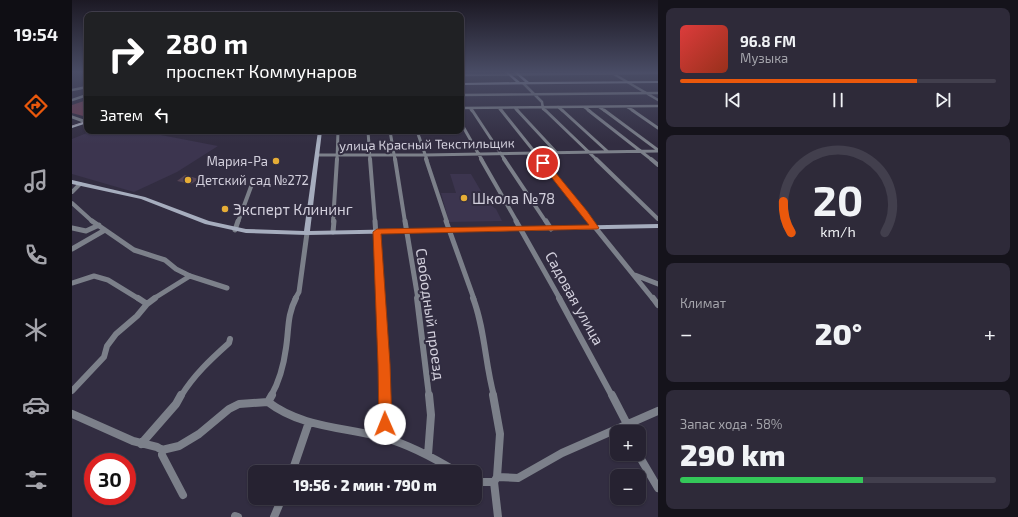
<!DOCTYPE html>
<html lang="ru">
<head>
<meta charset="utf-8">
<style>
  :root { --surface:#262231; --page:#2e2a39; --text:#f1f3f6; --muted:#a4a4ab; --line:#423f4d; --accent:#ea580c }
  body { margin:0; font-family:"Exo 2",sans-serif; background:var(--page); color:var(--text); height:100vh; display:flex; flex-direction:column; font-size:15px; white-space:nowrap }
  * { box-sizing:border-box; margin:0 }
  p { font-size:13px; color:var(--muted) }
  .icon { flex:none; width:22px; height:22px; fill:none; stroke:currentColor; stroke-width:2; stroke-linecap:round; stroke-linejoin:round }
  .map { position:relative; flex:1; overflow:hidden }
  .panel { display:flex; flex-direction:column; gap:8px; padding:8px; background:#15131b; width:360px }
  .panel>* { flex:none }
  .top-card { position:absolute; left:12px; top:12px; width:380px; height:122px; border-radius:8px; box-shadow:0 1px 3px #0004,0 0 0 1px var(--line); background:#202124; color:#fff; overflow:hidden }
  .fabs { position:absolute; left:538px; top:425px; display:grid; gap:8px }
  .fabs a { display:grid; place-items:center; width:36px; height:36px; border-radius:8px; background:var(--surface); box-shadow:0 1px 3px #0004,0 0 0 1px var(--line); font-size:20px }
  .speed { position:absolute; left:12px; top:453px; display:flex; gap:8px; font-size:20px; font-weight:700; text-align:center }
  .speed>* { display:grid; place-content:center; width:52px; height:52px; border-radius:50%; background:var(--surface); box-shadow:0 1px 3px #0004,0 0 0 1px var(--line); line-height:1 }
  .speed .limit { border:6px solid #d22; background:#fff; color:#111 }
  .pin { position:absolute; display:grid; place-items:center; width:34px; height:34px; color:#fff; margin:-17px; border:2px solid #fff; border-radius:50%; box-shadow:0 1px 4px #0007 }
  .me { position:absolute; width:44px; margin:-22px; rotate:359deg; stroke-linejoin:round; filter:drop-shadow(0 0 3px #0008) }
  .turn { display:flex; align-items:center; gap:14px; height:84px; padding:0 16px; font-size:18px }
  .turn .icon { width:52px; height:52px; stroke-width:2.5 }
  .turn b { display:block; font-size:28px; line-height:34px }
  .then { display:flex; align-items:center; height:38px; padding:0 16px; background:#0003; gap:8px; font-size:15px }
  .big { font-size:30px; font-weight:800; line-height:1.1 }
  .panel .card { flex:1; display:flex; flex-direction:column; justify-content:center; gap:6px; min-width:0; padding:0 14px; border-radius:8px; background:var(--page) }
  .panel .dial { align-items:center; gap:0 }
  .dial svg { height:104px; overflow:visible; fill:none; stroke:var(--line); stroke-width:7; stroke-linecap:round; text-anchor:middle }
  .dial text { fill:var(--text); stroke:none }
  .song { display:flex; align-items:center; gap:12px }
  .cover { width:48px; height:48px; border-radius:6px; background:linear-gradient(135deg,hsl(0 70% 55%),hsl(10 70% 35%)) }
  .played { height:4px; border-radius:2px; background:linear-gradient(90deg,var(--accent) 75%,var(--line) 75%) }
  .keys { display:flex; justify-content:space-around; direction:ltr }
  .heat { display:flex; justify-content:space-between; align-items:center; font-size:22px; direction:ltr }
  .charge { height:6px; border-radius:3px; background:linear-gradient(90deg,#34c759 58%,var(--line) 0) }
  .trip { position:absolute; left:176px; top:465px; width:234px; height:40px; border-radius:8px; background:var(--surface); box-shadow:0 1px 3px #0004,0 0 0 1px var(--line); font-weight:800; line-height:40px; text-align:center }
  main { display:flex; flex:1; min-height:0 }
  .menu { display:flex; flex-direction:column; width:72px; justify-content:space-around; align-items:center; background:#0f0e14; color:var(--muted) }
  .menu .icon { width:28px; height:28px }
  .menu .active { color:var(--accent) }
  .menu b { font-size:18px; color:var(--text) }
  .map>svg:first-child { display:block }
</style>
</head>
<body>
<main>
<nav class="menu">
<b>19:54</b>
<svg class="icon active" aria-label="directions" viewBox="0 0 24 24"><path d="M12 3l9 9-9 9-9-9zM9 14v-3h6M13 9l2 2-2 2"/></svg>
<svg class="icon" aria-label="music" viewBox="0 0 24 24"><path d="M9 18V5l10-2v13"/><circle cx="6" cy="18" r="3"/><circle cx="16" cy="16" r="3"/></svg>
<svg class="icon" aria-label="phone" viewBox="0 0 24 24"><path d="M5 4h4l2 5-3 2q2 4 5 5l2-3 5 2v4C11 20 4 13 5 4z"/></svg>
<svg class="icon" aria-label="climate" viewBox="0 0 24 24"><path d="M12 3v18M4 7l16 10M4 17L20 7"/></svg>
<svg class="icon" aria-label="car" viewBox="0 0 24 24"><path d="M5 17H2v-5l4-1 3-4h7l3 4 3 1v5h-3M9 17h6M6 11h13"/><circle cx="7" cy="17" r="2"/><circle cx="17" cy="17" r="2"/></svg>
<svg class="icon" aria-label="filters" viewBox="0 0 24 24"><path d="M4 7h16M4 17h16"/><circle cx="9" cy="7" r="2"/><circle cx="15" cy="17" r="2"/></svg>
</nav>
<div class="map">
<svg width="586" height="517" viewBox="0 0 586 517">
  <rect width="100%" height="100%" fill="#322d41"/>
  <!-- built -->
  <path fill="#3c354f" d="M20,131H68L146,146L105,172L62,192L0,174V139Z
    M378,174H399L416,203L424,209L430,221L377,222L369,193H384Z"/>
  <!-- green -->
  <path fill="#6e3f53" d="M15,100V117L0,113V105Z"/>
  <!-- building -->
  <path fill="#554456" d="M113,175L127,179L119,184L105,181Z"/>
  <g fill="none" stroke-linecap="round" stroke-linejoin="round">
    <!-- street-far5 -->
    <path stroke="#7c808a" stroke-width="2.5" d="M540,73L586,100
      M389,75L586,73
      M451,83L470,102L471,109L474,111
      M0,90L15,87
      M389,95L586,93
      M0,100L15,95
      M486,107L491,111
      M512,107L518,111
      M527,107L533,111
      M555,107L562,111
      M389,108L586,106
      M398,108L400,111
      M427,108L430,111
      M443,108L446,111"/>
    <!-- street-far4 -->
    <path stroke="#7c808a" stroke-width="3" d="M400,110L433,160
      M429,110L469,160
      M445,110L484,152
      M473,110L525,160
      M490,110L535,151
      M516,110L580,160
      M532,110L586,150
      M560,110L586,128
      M0,117L14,122
      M389,123L410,160
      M296,131L298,160
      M318,131L323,160
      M345,131L355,160
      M245,155H353L586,151
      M265,160L266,131"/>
    <!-- street-far3 -->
    <path stroke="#7c808a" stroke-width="4" d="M298,159L303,222
      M323,159L333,222
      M354,159L375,222
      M409,159L445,222
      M432,159L474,222
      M469,159L519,222
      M524,159L586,219
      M579,159L586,165
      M0,192L8,184
      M0,203L21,222
      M166,222L180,184
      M261,222L265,159"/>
    <!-- street-far2 -->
    <path stroke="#7c808a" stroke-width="5" d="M20,221L62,250L93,260L104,269L118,276L155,288
      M303,221L308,299
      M333,221L346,299
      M374,221L402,299
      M444,221L488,299
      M474,221L479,229
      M518,221L581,299
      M0,228L14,231L27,225
      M163,230L166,221
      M261,232L262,221
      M0,249L33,230
      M563,275L586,284
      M0,283L22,276L36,280L67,299
      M81,299L118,276
      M223,299L227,292L235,233"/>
    <!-- street-far1 -->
    <path stroke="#7c808a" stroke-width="6" d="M66,298L75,304L83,298
      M308,298L312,396
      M345,298L357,396
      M401,298C413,329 413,364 422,396
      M487,298L540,396
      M581,298L586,305
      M0,391L32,357L35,346L44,334L65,316L75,304
      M109,396C122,375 138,360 157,343L158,339
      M199,396C207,382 212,363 214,348C217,329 215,315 224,298"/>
    <!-- street -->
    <path stroke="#7c808a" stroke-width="8" d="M312,395L314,438
      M421,395L428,434L425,477
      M540,395L555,424
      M196,402C230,428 273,427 313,438C338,445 362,458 385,472
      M196,402L200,395
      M0,414L61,441L85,447L90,450
      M69,444L104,404L109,395
      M566,454L586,488
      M356,455L359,415L357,395
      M220,472L237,422
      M403,479L410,482H422L425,477L446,478L490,453L586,411
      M422,482L426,517
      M111,495L90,455V450L107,446L127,434L157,409L167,404L196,402
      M163,516L166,517
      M202,517L210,498"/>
    <!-- secondary -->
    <path fill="#a6adbe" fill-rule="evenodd" d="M433,72H436L448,82H453L442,72H445L457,82L586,81V83L389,85V83L444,82Z
      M15,121V123L0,128V126Z
      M246,131H250L238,231L586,224V228L235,235L174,233L133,224L69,199L0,184V180L73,197L137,221L174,229L232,231Z"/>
    <!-- tram -->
    <path stroke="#a09dac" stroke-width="1" d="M0,126L15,121"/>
  </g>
  <!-- sky -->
  <linearGradient id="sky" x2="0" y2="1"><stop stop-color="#1c1924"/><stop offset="0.5" stop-color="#494c65"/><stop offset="1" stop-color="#494c65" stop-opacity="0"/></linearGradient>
  <rect width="586" height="144" fill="url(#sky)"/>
  <!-- route -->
  <path fill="#ea580c" stroke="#983908" d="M469,161H474L515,211L527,228L525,229L309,234L318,364L320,424L318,428L313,430L309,428L307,424L306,364L301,232L305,229L517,225L469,164Z"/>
  <!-- markers -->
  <g fill="#e6ad36" stroke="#322d41" stroke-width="1.5">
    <circle cx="204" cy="161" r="4"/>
    <circle cx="116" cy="180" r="4"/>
    <circle cx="392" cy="198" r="4"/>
    <circle cx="153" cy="209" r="4"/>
  </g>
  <g text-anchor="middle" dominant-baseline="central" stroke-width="4" stroke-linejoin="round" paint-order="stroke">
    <!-- far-street labels -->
    <g font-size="13" fill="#d3d0dd" stroke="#322d41">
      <text transform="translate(355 144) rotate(-1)">улица Красный Текстильщик</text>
    </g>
    <!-- far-poi labels -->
    <g font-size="13" fill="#d3d0dd" stroke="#322d41" text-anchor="end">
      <text x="196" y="161">Мария-Ра</text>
      <text x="124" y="180" text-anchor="start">Детский сад №272</text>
    </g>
    <!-- poi labels -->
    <g font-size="15" fill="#d3d0dd" stroke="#322d41" text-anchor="start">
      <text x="400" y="198">Школа №78</text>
      <text x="161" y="209">Эксперт Клининг</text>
    </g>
    <!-- street labels -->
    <g font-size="15" fill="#d3d0dd" stroke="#322d41">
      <text transform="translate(503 298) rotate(61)">Садовая улица</text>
      <text transform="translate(359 314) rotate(82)">Свободный проезд</text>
    </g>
  </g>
</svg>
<div class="fabs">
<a>+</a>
<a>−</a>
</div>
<div class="speed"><div class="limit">30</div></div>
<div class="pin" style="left:471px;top:163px;background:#d93025"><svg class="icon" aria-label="arrive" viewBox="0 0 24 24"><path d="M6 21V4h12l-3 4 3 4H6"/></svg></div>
<svg class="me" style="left:313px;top:424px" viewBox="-20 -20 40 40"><circle r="19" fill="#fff"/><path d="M0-13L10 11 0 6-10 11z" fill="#ea580c"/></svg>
<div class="trip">19:56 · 2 мин · 790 m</div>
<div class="top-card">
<div class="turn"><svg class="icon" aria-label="right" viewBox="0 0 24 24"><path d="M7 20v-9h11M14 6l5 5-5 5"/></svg><div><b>280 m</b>проспект Коммунаров</div></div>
<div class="then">Затем<svg class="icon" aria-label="left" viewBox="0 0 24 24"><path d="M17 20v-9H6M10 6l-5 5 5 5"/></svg></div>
</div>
</div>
<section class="panel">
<div class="card">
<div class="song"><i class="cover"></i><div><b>96.8 FM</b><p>Музыка</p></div></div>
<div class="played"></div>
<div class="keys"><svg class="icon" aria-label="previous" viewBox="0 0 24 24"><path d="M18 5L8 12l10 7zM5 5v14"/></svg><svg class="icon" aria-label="pause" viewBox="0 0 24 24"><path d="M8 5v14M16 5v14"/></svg><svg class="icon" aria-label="next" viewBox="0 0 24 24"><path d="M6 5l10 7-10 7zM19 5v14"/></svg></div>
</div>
<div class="card dial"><svg viewBox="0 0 100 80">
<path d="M14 69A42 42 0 1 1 86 69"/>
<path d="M14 69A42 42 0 0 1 8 45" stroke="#ea580c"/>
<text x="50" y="56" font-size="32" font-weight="700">20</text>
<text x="50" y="72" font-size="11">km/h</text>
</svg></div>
<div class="card"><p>Климат</p>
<div class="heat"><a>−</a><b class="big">20°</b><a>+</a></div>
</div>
<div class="card"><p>Запас хода · 58%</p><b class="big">290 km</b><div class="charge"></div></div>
</section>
</main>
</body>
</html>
